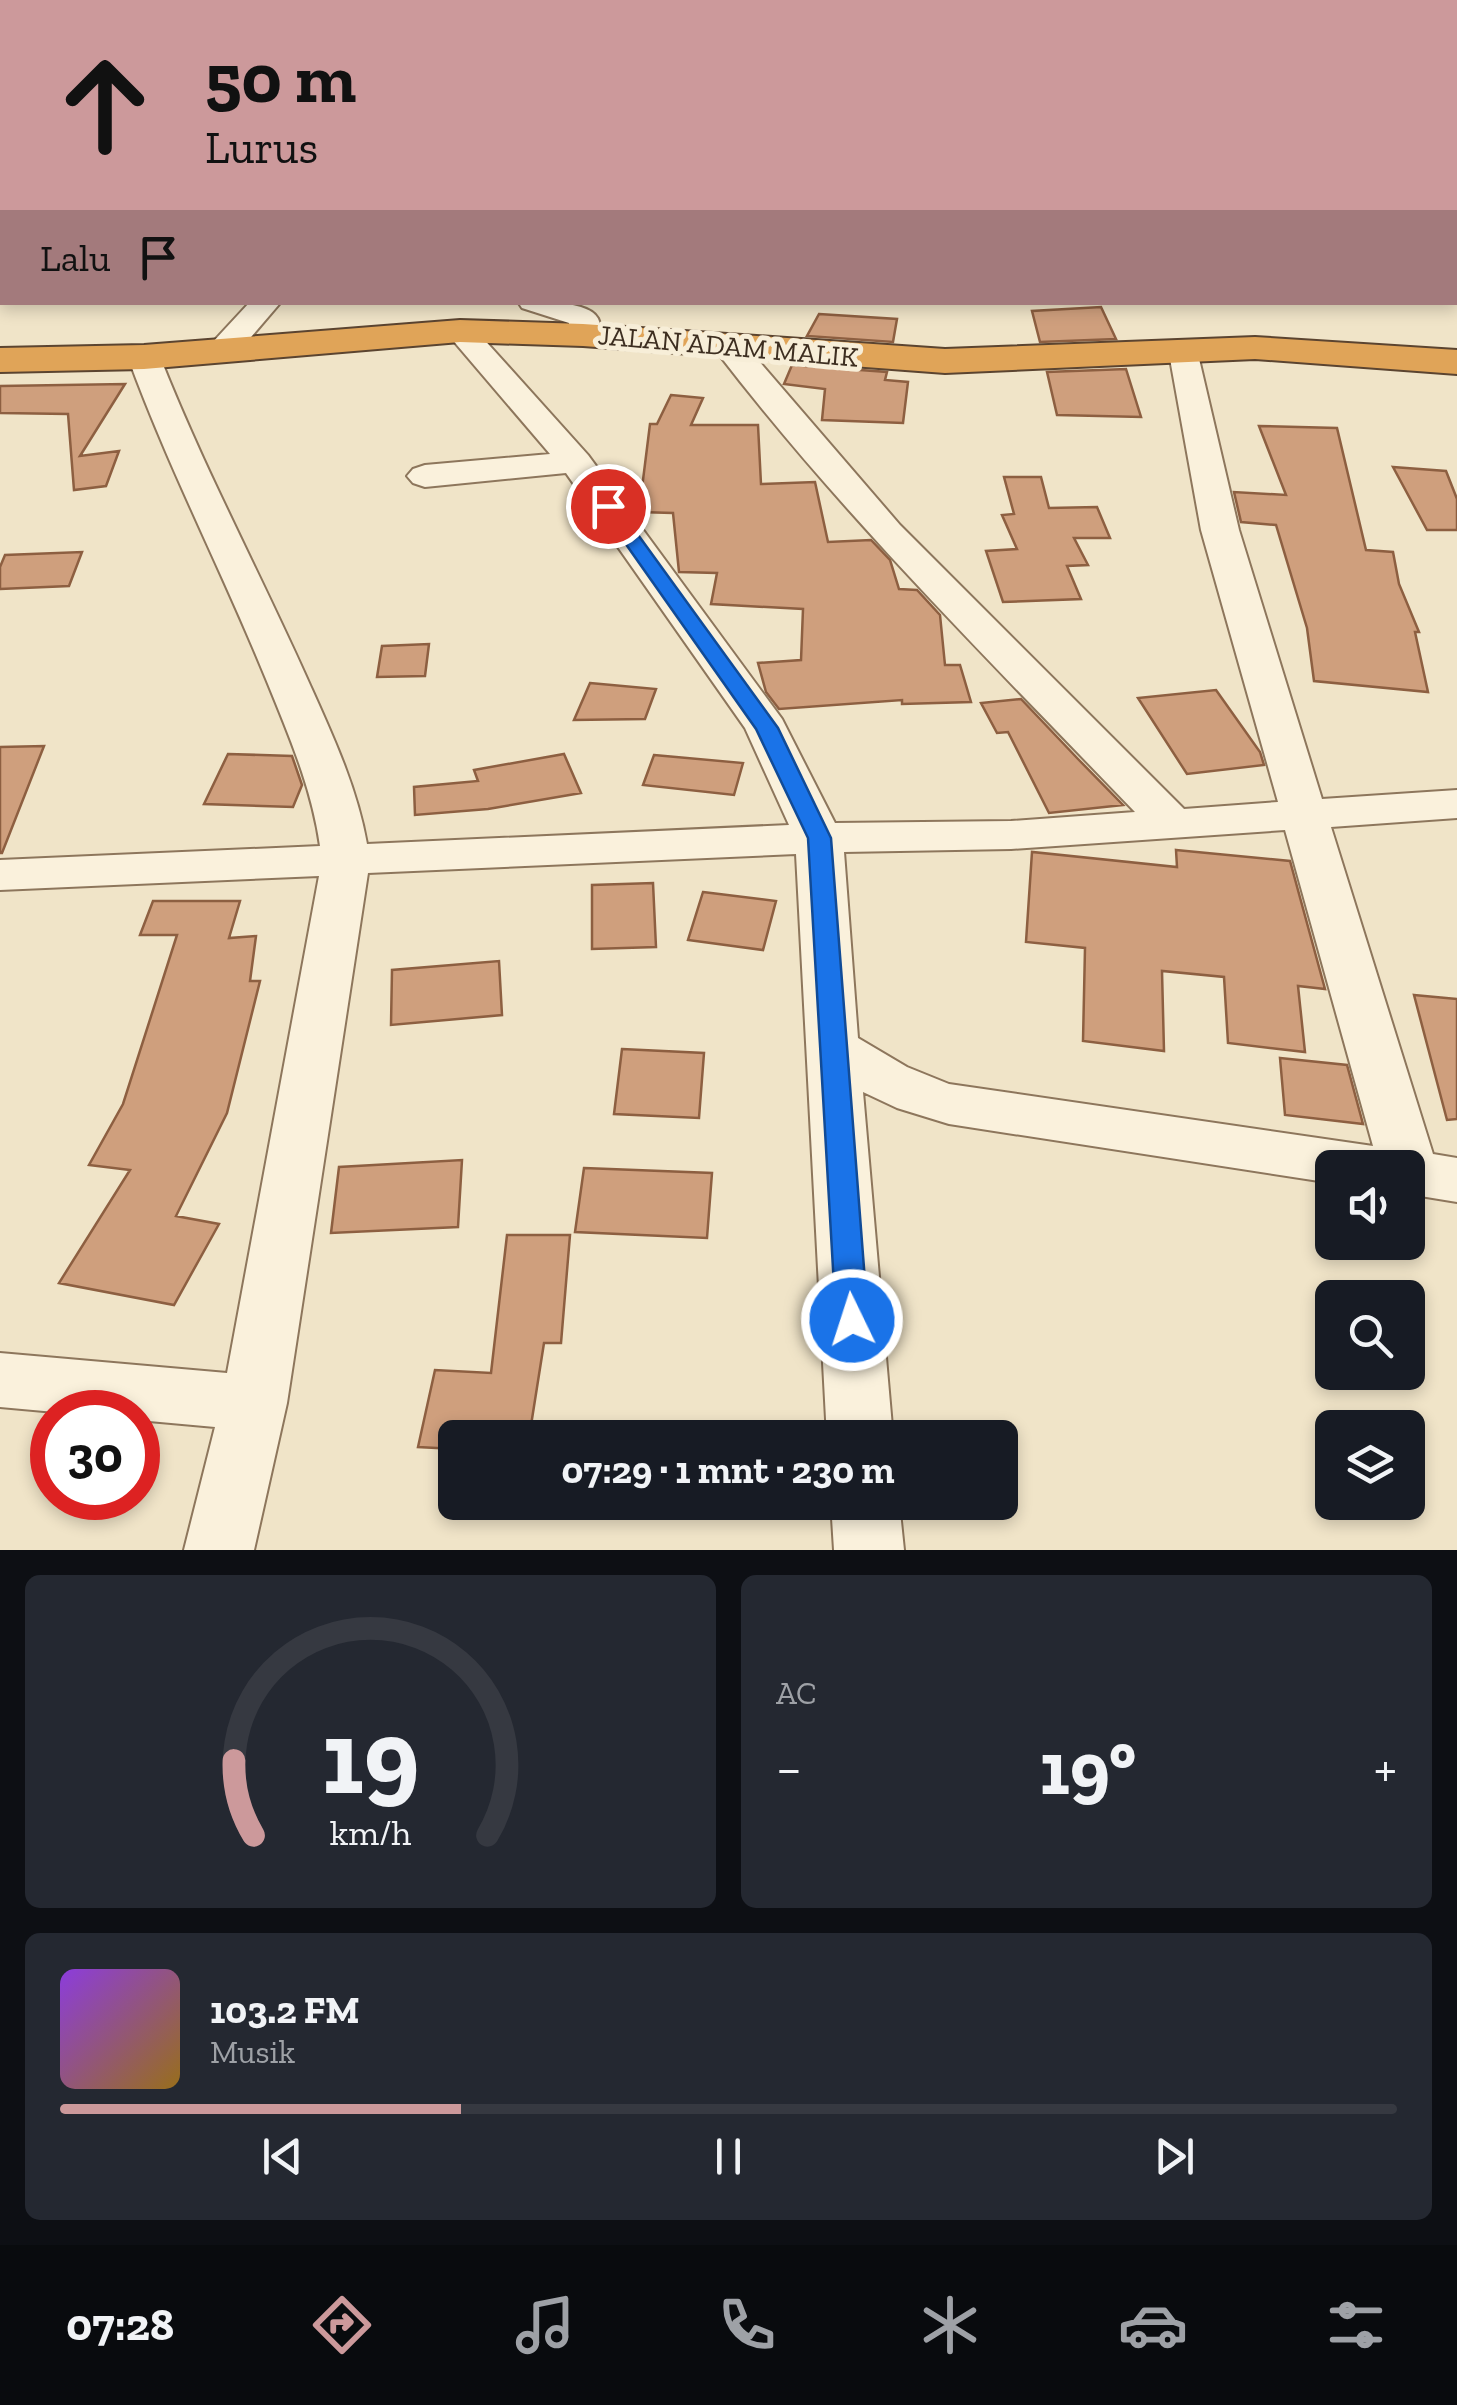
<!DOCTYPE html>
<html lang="id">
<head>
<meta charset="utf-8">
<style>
  :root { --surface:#171b24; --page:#242831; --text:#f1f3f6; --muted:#9ea1a6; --line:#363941; --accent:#cc999b }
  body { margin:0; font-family:"Zilla Slab",serif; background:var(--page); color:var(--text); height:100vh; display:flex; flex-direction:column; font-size:38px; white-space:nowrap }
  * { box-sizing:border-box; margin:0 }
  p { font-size:32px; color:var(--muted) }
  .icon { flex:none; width:55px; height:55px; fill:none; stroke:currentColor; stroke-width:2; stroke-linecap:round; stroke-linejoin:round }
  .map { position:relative; height:1550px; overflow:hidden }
  .drawer { display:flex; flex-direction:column; gap:25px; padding:25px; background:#0d0f14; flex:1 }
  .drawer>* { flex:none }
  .hud { position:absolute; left:0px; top:0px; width:1458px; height:305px; box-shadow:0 5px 15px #0003; background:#cc999b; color:#111; overflow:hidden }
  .controls { position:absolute; left:1315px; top:1150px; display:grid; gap:20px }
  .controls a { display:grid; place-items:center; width:110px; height:110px; border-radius:15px; background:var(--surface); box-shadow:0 5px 15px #0003; font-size:50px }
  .speed { position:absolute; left:30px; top:1390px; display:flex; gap:20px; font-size:50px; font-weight:700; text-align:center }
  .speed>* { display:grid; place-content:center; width:130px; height:130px; border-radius:50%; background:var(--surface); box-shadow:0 5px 15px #0003; line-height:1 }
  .speed .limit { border:15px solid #d22; background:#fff; color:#111 }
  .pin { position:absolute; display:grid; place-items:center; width:85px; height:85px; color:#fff; margin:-42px; border:5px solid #fff; border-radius:50%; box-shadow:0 2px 10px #0007 }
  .me { position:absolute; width:110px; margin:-55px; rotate:356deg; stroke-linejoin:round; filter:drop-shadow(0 0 8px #0008) }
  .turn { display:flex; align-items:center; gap:35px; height:210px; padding:0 40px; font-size:45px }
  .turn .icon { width:130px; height:130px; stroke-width:2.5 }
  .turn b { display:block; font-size:70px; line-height:85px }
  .then { display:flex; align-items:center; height:95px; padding:0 40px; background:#0003; gap:20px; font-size:38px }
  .big { font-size:75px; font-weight:700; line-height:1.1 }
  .drawer .widget { flex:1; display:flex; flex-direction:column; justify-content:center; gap:15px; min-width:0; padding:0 35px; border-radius:15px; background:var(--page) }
  .drawer .dial { align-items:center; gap:0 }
  .dial svg { height:260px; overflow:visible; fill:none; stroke:var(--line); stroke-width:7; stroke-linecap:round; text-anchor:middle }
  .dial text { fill:var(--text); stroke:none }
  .song { display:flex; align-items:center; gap:30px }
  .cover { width:120px; height:120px; border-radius:15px; background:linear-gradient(135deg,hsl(270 70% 55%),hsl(40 70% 35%)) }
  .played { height:10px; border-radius:5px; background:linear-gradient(90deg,var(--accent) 30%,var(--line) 30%) }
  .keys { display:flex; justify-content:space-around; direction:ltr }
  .heat { display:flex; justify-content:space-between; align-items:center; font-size:55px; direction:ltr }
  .drawer .tiles { flex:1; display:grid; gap:25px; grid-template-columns:1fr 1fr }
  .widget:last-child { grid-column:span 2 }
  .trip { position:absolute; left:438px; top:1420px; width:580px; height:100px; border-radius:15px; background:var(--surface); box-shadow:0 5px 15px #0003; font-weight:700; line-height:100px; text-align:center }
  .dock { display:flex; height:160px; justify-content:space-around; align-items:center; background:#090b0e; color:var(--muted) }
  .dock .icon { width:70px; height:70px }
  .dock .selected { color:var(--accent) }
  .dock b { font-size:45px; color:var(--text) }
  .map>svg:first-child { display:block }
</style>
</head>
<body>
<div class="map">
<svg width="1457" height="1550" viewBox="0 0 1457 1550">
  <rect width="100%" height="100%" fill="#f0e4c8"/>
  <!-- building -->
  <path fill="#cf9f7d" stroke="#8d5f41" stroke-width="2.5" d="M1101,307L1116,339L1040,342L1032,311Z
    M819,314L897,319L893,342L807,336Z
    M792,365L887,372L885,380L908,382L903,423L822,420L825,389L784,384Z
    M1126,369L1141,417L1057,415L1047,372Z
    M125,384L80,456L119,451L106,486L74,490L68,414L0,413V386Z
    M671,395L703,398L691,425H758L761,484L815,482L828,542L871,540L890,560L899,589L917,590L940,615L945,665H960L971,702L902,704V700L779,709L766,692L758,663L801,660L803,609L711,604L717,573L679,572L673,513L639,512L650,424H657Z
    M1259,426L1337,428L1366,550L1393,552L1399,584L1419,632H1415L1428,692L1314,681L1307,628L1276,525L1241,522L1234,492L1286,495Z
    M1393,467L1446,471L1457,499V530H1427Z
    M1004,477H1041L1049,508L1097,507L1110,538H1074L1088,565L1067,566L1081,599L1003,602L986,551L1017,549L1002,515L1014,514Z
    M82,552L69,586L0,589V567L5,555Z
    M429,644L425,676L377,677L382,646Z
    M590,683L656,689L645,719L574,720Z
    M1216,690L1260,752L1264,765L1187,774L1138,698Z
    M1021,699L1078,759L1123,805L1049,813L1008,732L997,733L981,703Z
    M44,746L2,853H0V747Z
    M228,754L292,756L302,785L293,807L204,804Z
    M564,754L581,793L488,809L415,815L414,787L478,781L474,770Z
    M654,755L743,763L734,795L643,785Z
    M1176,850L1290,861L1325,989L1298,986L1305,1052L1228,1043L1224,977L1162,971L1164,1051L1083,1041L1085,948L1026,942L1032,852L1177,867Z
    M653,883L656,947L592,949V885Z
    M703,892L776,901L763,950L688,940Z
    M153,901H240L229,938L256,936L250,981H260L227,1113L176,1216L219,1224L174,1305L59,1283L130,1170L89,1165L123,1104L177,935H140Z
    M499,961L502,1015L391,1025L392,970Z
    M1414,995L1457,999V1119L1447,1120Z
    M622,1049L704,1053L699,1118L614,1114Z
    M1280,1058L1347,1065L1363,1124L1285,1115Z
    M462,1160L458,1227L331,1233L339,1167Z
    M584,1168L712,1173L707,1238L575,1232Z
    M507,1235H570L561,1343H544L529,1438H455V1449L418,1447L435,1370L491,1373Z"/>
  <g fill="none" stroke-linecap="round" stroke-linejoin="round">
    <!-- minor casing -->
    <g stroke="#8d765c" stroke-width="4">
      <path id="minor" d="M1457,0V11L1455,12V2H1447Z
        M0,15H2V27H0Z
        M1455,52L1457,53V67L1455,66Z
        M0,66H2V80H0Z
        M0,141H2V155H0Z
        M250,302H281L234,357H212L207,350L212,343Z
        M518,302C542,302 622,298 594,342H572L568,335L569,323L522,308Z
        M460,322L471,325L588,455L782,719L835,823L1011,821L1135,812C991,662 844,517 717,352L713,345L717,338H739L900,525L1184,809L1278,802L1201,530L1169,353L1174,346H1196L1239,530L1322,799L1457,790V818L1331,827L1433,1154L1457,1158V1202L1408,1194V1168H1332V1183L949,1124L897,1108L863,1092L893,1438H827L796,854L368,873L287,1403L254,1550H184L215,1427L138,1420V1412H55L0,1407V1353L227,1373L319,876L0,890V860L320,846C312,788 288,733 266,679C222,571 168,467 128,357L133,350H155L160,357C204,469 261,575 310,685C333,736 357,788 367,844L789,825L745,728L566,473L425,487L413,483L407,476L413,469L425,465L550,454L445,331L449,325ZM1285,830L1373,1146L949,1084L907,1067L858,1038L844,852L1011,849Z
        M831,1502H899L904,1550H834Z"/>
    </g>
    <!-- highway casing -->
    <g stroke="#5b4430" stroke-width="4">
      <path id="highway" d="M460,320L583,324L945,349L1255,337L1457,350V374L1255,359L945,373L583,346L460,342L144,369L0,372V348L144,345Z"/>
    </g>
    <!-- minor -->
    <use href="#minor" fill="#faf1dc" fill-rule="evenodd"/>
    <!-- highway -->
    <use href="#highway" fill="#e0a458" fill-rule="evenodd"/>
  </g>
  <!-- route -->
  <path fill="#1a73e8" stroke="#114b97" stroke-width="2.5" d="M608,501L615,503L778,728L831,838L868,1320L863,1329L852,1333L841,1329L836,1320L808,838L756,729L599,506Z"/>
  <g text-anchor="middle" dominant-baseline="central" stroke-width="10" stroke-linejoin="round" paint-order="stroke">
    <!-- far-street labels -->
    <g font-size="28" fill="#3d2e20" stroke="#f7eed8">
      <text transform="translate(728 346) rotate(5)">JALAN ADAM MALIK</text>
    </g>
  </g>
</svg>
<div class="controls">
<a><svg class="icon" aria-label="sound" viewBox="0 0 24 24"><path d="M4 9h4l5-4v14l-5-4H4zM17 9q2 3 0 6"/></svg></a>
<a><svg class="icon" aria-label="search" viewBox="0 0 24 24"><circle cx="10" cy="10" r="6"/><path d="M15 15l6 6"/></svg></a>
<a><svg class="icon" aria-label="layers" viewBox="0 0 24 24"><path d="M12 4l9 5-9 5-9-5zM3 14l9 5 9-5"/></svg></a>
</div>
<div class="speed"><div class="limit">30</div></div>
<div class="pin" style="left:608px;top:506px;background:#d93025"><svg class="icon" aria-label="arrive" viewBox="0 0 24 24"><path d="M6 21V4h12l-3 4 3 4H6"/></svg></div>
<svg class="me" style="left:852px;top:1320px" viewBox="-20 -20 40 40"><circle r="17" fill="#1a73e8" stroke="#fff" stroke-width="3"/><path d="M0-11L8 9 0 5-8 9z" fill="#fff"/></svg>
<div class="trip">07:29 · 1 mnt · 230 m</div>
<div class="hud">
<div class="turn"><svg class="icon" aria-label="ahead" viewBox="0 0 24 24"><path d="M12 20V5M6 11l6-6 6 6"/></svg><div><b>50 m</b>Lurus</div></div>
<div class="then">Lalu<svg class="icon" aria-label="arrive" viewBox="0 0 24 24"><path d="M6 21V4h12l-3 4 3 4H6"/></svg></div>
</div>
</div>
<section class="drawer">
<div class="tiles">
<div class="widget dial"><svg viewBox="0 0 100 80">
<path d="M14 69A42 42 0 1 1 86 69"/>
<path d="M14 69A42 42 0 0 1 8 46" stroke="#cc999b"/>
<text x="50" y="56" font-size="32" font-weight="700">19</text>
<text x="50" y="72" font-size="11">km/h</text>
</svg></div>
<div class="widget"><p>AC</p>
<div class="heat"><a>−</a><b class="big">19°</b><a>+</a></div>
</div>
<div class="widget">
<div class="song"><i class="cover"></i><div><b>103.2 FM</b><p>Musik</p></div></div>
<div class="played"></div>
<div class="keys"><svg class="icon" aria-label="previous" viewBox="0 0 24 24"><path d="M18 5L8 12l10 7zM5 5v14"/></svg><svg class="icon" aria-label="pause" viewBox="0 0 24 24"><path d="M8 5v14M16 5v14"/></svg><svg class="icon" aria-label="next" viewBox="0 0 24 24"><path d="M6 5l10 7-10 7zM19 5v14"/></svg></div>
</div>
</div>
</section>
<nav class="dock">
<b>07:28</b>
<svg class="icon selected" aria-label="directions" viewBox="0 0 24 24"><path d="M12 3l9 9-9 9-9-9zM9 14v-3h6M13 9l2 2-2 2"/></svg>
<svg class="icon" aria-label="music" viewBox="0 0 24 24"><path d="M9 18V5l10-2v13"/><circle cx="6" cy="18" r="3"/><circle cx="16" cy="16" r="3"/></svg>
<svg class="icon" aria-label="phone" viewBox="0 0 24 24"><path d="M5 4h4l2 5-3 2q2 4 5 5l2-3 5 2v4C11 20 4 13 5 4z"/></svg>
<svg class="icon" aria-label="climate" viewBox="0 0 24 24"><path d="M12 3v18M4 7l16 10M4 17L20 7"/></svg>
<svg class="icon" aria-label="car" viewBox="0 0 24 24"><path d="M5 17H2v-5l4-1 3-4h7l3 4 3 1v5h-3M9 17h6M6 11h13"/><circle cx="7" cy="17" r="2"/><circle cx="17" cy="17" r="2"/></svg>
<svg class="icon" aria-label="filters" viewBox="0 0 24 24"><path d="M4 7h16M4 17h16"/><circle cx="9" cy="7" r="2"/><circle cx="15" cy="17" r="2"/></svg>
</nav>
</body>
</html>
